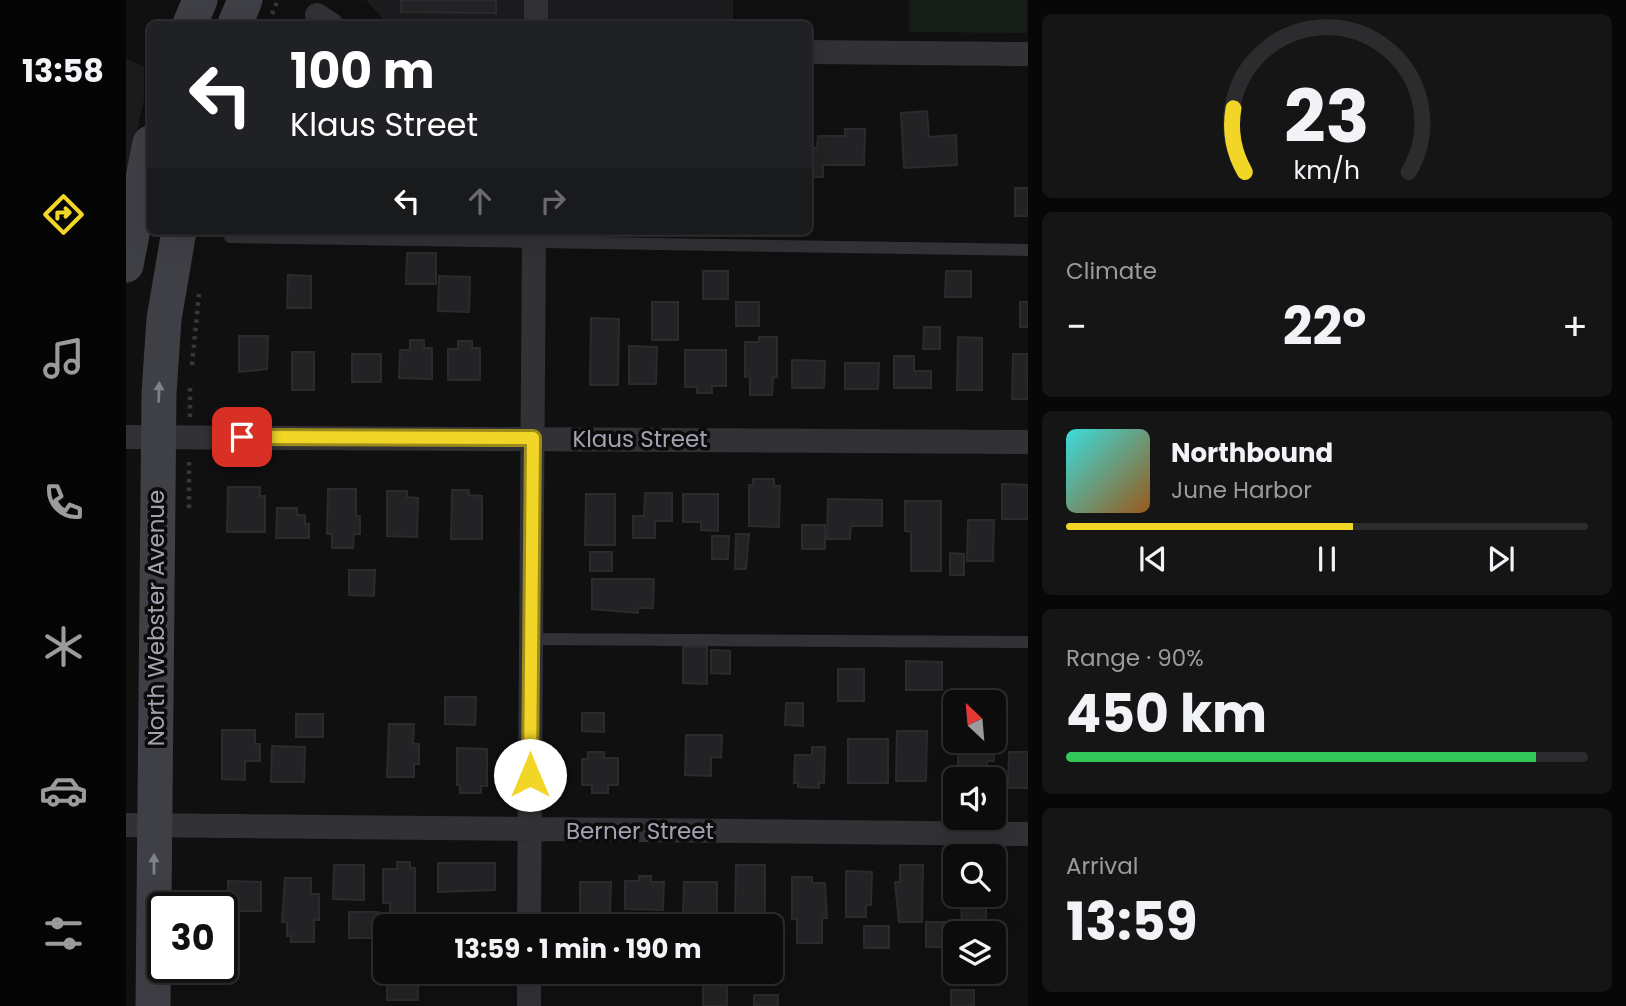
<!DOCTYPE html>
<html lang="en">
<head>
<meta charset="utf-8">
<style>
  :root { --surface:#0c0c0d; --page:#151516; --text:#f1f3f6; --muted:#9a9b9d; --line:#2c2c2e; --accent:#f1d628 }
  body { margin:0; font-family:Poppins,sans-serif; background:var(--page); color:var(--text); height:100vh; display:flex; flex-direction:column; font-size:26px; white-space:nowrap }
  * { box-sizing:border-box; margin:0 }
  p { font-size:23px; color:var(--muted) }
  .icon { flex:none; width:38px; height:38px; fill:none; stroke:currentColor; stroke-width:2; stroke-linecap:round; stroke-linejoin:round }
  .map { position:relative; flex:1; overflow:hidden }
  .side { display:flex; flex-direction:column; gap:14px; padding:14px; background:#070707; width:598px }
  .side>* { flex:none }
  .hud { position:absolute; left:21px; top:21px; width:665px; height:214px; border-radius:10px; box-shadow:0 7px 28px #0002,0 0 0 2px var(--line); background:#202124; color:#fff; overflow:hidden }
  .needle { width:46px; rotate:334deg }
  .controls { position:absolute; left:817px; top:690px; display:grid; gap:14px }
  .controls a { display:grid; place-items:center; width:63px; height:63px; border-radius:10px; background:var(--surface); box-shadow:0 7px 28px #0002,0 0 0 2px var(--line); font-size:35px }
  .speed { position:absolute; left:21px; top:892px; display:flex; gap:14px; font-size:35px; font-weight:700; text-align:center }
  .speed>* { display:grid; place-content:center; width:91px; height:91px; border-radius:50%; background:var(--surface); box-shadow:0 7px 28px #0002,0 0 0 2px var(--line); line-height:1 }
  .speed .limit { border:4px solid #111; border-radius:10px; background:#fff; color:#111 }
  .pin { position:absolute; display:grid; place-items:center; width:60px; height:60px; color:#fff; margin:-30px; border-radius:14px; box-shadow:0 4px 10px #0006 }
  .me { position:absolute; width:77px; margin:-38px; rotate:0deg; stroke-linejoin:round; filter:drop-shadow(0 0 5px #0008) }
  .turn { display:flex; align-items:center; gap:24px; height:147px; padding:0 28px; font-size:32px }
  .turn .icon { width:91px; height:91px; stroke-width:2.5 }
  .turn b { display:block; font-size:49px; line-height:60px }
  .lanes { display:flex; align-items:center; height:66px; padding:0 28px; background:#0003; justify-content:center; gap:35px; direction:ltr }
  .lanes .off { opacity:.35 }
  .big { font-size:52px; font-weight:700; line-height:1.1 }
  .side .tile { flex:1; display:flex; flex-direction:column; justify-content:center; gap:10px; min-width:0; padding:0 24px; border-radius:10px; background:var(--page) }
  .side .dial { align-items:center; gap:0 }
  .dial svg { height:182px; overflow:visible; fill:none; stroke:var(--line); stroke-width:7; stroke-linecap:round; text-anchor:middle }
  .dial text { fill:var(--text); stroke:none }
  .song { display:flex; align-items:center; gap:21px }
  .cover { width:84px; height:84px; border-radius:10px; background:linear-gradient(135deg,hsl(180 70% 55%),hsl(30 70% 35%)) }
  .played { height:7px; border-radius:4px; background:linear-gradient(90deg,var(--accent) 55%,var(--line) 55%) }
  .keys { display:flex; justify-content:space-around; direction:ltr }
  .heat { display:flex; justify-content:space-between; align-items:center; font-size:38px; direction:ltr }
  .charge { height:10px; border-radius:5px; background:linear-gradient(90deg,#34c759 90%,var(--line) 0) }
  .trip { position:absolute; left:247px; top:914px; width:410px; height:70px; border-radius:10px; background:var(--surface); box-shadow:0 7px 28px #0002,0 0 0 2px var(--line); font-weight:700; line-height:70px; text-align:center }
  main { display:flex; flex:1; min-height:0 }
  .tabs { display:flex; flex-direction:column; width:126px; justify-content:space-around; align-items:center; background:#050505; color:var(--muted) }
  .tabs .icon { width:49px; height:49px }
  .tabs .on { color:var(--accent) }
  .tabs b { font-size:32px; color:var(--text) }
  .map>svg:first-child { display:block }
</style>
</head>
<body>
<main>
<nav class="tabs">
<b>13:58</b>
<svg class="icon on" aria-label="directions" viewBox="0 0 24 24"><path d="M12 3l9 9-9 9-9-9zM9 14v-3h6M13 9l2 2-2 2"/></svg>
<svg class="icon" aria-label="music" viewBox="0 0 24 24"><path d="M9 18V5l10-2v13"/><circle cx="6" cy="18" r="3"/><circle cx="16" cy="16" r="3"/></svg>
<svg class="icon" aria-label="phone" viewBox="0 0 24 24"><path d="M5 4h4l2 5-3 2q2 4 5 5l2-3 5 2v4C11 20 4 13 5 4z"/></svg>
<svg class="icon" aria-label="climate" viewBox="0 0 24 24"><path d="M12 3v18M4 7l16 10M4 17L20 7"/></svg>
<svg class="icon" aria-label="car" viewBox="0 0 24 24"><path d="M5 17H2v-5l4-1 3-4h7l3 4 3 1v5h-3M9 17h6M6 11h13"/><circle cx="7" cy="17" r="2"/><circle cx="17" cy="17" r="2"/></svg>
<svg class="icon" aria-label="filters" viewBox="0 0 24 24"><path d="M4 7h16M4 17h16"/><circle cx="9" cy="7" r="2"/><circle cx="15" cy="17" r="2"/></svg>
</nav>
<div class="map">
<svg width="902" height="1006" viewBox="0 0 902 1006">
  <rect width="100%" height="100%" fill="#101011"/>
  <!-- built -->
  <path fill="#1c1c1e" d="M240,0H607V24H275L257,19Z
    M0,58L18,67V100L0,179Z"/>
  <!-- green -->
  <path fill="#161c18" d="M783,0H901V33L783,32Z"/>
  <!-- building -->
  <path fill="#232325" stroke="#2b2a2d" stroke-width="2" d="M275,0H370V13L275,12Z
    M801,111L803,137L830,135L831,165L778,168L775,113Z
    M719,129H739L738,165H697V177H682V148H691L692,136H719Z
    M889,188H902V216H889Z
    M281,253H310V284H280Z
    M577,271H602V299H577Z
    M820,271H845V297H819Z
    M162,275L185,276V308H161Z
    M313,276L344,277L343,312L312,311Z
    M526,302H552V340H526Z
    M610,302H633V326H610Z
    M894,302H902V327H894Z
    M465,318L493,319L492,385H464Z
    M798,327H814V349H797Z
    M113,336H142L141,369L113,372Z
    M633,337H651V377L647,378L646,395H624V376L619,377V342H633Z
    M832,337L856,338V390H831Z
    M284,340H298V348H306V379L273,378L274,350H284Z
    M332,341H346V348H354V380H322V349H332Z
    M503,346L531,347L530,384H503Z
    M559,350H600V386H586V393H571V387H559Z
    M166,352H188V390H166Z
    M226,354H255V382H226Z
    M887,354H901L902,399H886Z
    M768,356H788V371H805V388H768Z
    M666,360L699,361L698,388H666Z
    M719,363H753L752,389H719Z
    M627,479H648V486H654L653,527L623,526V485H627Z
    M876,484L902,485V519H876Z
    M102,487H134V496H139V532H101Z
    M202,489H230V516H234V534H228L227,548H206V534H201Z
    M326,490H343V495L356,496V539H325Z
    M261,491H281V497L292,498L291,537L261,536Z
    M519,493H546V521H529V538H507V516H518Z
    M460,494H489V545H459Z
    M557,494H592V531L575,530V522H557Z
    M702,499L756,500V526H725L724,539H701Z
    M779,501H815V571H785V532L779,531Z
    M151,508H171V515H179V524H183V538H150Z
    M842,520H868L867,561H841Z
    M676,525H699V549H676Z
    M610,534H623L620,569H609Z
    M586,536H603L602,559H586Z
    M464,552H486V571H464Z
    M824,553L838,554V575H824Z
    M223,570H249L248,596L223,595Z
    M466,579H528L527,608H512V613L466,609Z
    M557,647H581V684L557,683Z
    M585,650L604,651V674L585,673Z
    M780,661L816,662V690H780Z
    M712,669H738V701H712Z
    M319,697H350L349,725L319,724Z
    M660,703H677V726L659,725Z
    M456,713H478V732L456,731Z
    M170,714H197V737H170Z
    M263,724H288L287,744H293V764H288V777H261Z
    M96,730H129V744H134V761H119V780L96,779Z
    M771,731H801L800,781H770Z
    M560,735H596L595,758L585,757V776L559,775Z
    M722,739H762V783H722Z
    M832,741L868,742V761H861L860,779H832Z
    M146,746L179,747L178,782H145Z
    M686,747H699L698,783H693V788L672,787V783H668L669,755H686Z
    M331,748L361,749V786H355V793H334V785H331Z
    M462,752H478V758H492V785H482V793H466V785H456V759H462Z
    M883,752H902V788H882Z
    M271,862H284V868H289V917H264V903H257V869H271Z
    M312,863H369V890L312,892Z
    M208,865H238V900L207,899Z
    M610,865H639V923H609Z
    M774,865H797L796,922H773L769,882H774Z
    M720,871L746,872L745,905H740V917H720Z
    M513,876H525V882H538L537,910L499,909V881H513Z
    M666,877H686V883H699L701,918H696V943H671V919H666Z
    M159,878H185V894H193V920H188V942H165V936H161V922H156Z
    M102,881L135,882V911H102Z
    M454,882H485L484,914H454Z
    M558,882H591V913H557Z
    M836,894H860V933H835Z
    M223,912H252V938H223Z
    M96,921H109V943H96Z
    M800,922H819V947H800Z
    M738,926H763V948H738Z
    M261,971H292V1000H261Z
    M577,971H601V1006H577Z
    M825,990H848V1006H825Z
    M628,995H652V1006H628Z"/>
  <g fill="none" stroke-linecap="round" stroke-linejoin="round">
    <!-- path -->
    <path stroke="#37383d" stroke-width="4.5" stroke-dasharray="3.5 5" stroke-linecap="butt" d="M146,14L152,0
      M66,365L73,294
      M64,417V384
      M63,508V458"/>
    <!-- lane -->
    <path stroke="#313136" stroke-width="12" d="M104,237L902,250
      M405,639L902,642"/>
    <!-- street -->
    <path stroke="#313136" stroke-width="24" d="M191,15L205,24
      M410,24V0
      M682,52L902,54
      M0,437L902,442
      M0,825L902,834
      M403,926L408,231
      M403,1006V971"/>
    <!-- secondary -->
    <path stroke="#3f3f46" stroke-width="35" d="M64,24L74,0
      M109,24L119,0
      M0,265L24,143
      M27,1006L33,393L38,319L53,231"/>
  </g>
  <!-- one-way arrows -->
  <defs><path id="oneway-solid" d="M-6-.8H1V-3.2L6.5 0L1 3.2V.8H-6Z" transform="scale(1.75)"/></defs>
  <g fill="#7f808c">
    <use href="#oneway-solid" transform="translate(33 392) rotate(-88)"/>
    <use href="#oneway-solid" transform="translate(28 864) rotate(-90)"/>
  </g>
  <g fill="none" stroke-linecap="round" stroke-linejoin="round">
    <!-- route casing -->
    <g stroke="#9d8b1a" stroke-width="18">
      <path id="route" d="M116,437L407,438L404,775"/>
    </g>
    <!-- route -->
    <use href="#route" stroke="#f1d628" stroke-width="12"/>
  </g>
  <g text-anchor="middle" dominant-baseline="central" stroke-width="7" stroke-linejoin="round" paint-order="stroke">
    <!-- street labels -->
    <g font-size="23" fill="#a1a3b2" stroke="#0b0b0c">
      <text x="514" y="439">Klaus Street</text>
      <text transform="translate(30 618) rotate(-90)">North Webster Avenue</text>
      <text x="514" y="831">Berner Street</text>
    </g>
  </g>
</svg>
<div class="controls">
<a><svg class="needle" viewBox="-14 -14 28 28"><path d="M0-13l5 13h-10z" fill="#e53935"/><path d="M0 13l5-13h-10z" fill="#9a9b9d"/></svg></a>
<a><svg class="icon" aria-label="sound" viewBox="0 0 24 24"><path d="M4 9h4l5-4v14l-5-4H4zM17 9q2 3 0 6"/></svg></a>
<a><svg class="icon" aria-label="search" viewBox="0 0 24 24"><circle cx="10" cy="10" r="6"/><path d="M15 15l6 6"/></svg></a>
<a><svg class="icon" aria-label="layers" viewBox="0 0 24 24"><path d="M12 4l9 5-9 5-9-5zM3 14l9 5 9-5"/></svg></a>
</div>
<div class="speed"><div class="limit">30</div></div>
<div class="pin" style="left:116px;top:437px;background:#d93025"><svg class="icon" aria-label="arrive" viewBox="0 0 24 24"><path d="M6 21V4h12l-3 4 3 4H6"/></svg></div>
<svg class="me" style="left:404px;top:775px" viewBox="-20 -20 40 40"><circle r="19" fill="#fff"/><path d="M0-13L10 11 0 6-10 11z" fill="#f1d628"/></svg>
<div class="trip">13:59 · 1 min · 190 m</div>
<div class="hud">
<div class="turn"><svg class="icon" aria-label="left" viewBox="0 0 24 24"><path d="M17 20v-9H6M10 6l-5 5 5 5"/></svg><div><b>100 m</b>Klaus Street</div></div>
<div class="lanes"><svg class="icon" aria-label="left" viewBox="0 0 24 24"><path d="M17 20v-9H6M10 6l-5 5 5 5"/></svg><svg class="icon off" aria-label="ahead" viewBox="0 0 24 24"><path d="M12 20V5M6 11l6-6 6 6"/></svg><svg class="icon off" aria-label="right" viewBox="0 0 24 24"><path d="M7 20v-9h11M14 6l5 5-5 5"/></svg></div>
</div>
</div>
<section class="side">
<div class="tile dial"><svg viewBox="0 0 100 80">
<path d="M14 69A42 42 0 1 1 86 69"/>
<path d="M14 69A42 42 0 0 1 9 41" stroke="#f1d628"/>
<text x="50" y="56" font-size="32" font-weight="700">23</text>
<text x="50" y="72" font-size="11">km/h</text>
</svg></div>
<div class="tile"><p>Climate</p>
<div class="heat"><a>−</a><b class="big">22°</b><a>+</a></div>
</div>
<div class="tile">
<div class="song"><i class="cover"></i><div><b>Northbound</b><p>June Harbor</p></div></div>
<div class="played"></div>
<div class="keys"><svg class="icon" aria-label="previous" viewBox="0 0 24 24"><path d="M18 5L8 12l10 7zM5 5v14"/></svg><svg class="icon" aria-label="pause" viewBox="0 0 24 24"><path d="M8 5v14M16 5v14"/></svg><svg class="icon" aria-label="next" viewBox="0 0 24 24"><path d="M6 5l10 7-10 7zM19 5v14"/></svg></div>
</div>
<div class="tile"><p>Range · 90%</p><b class="big">450 km</b><div class="charge"></div></div>
<div class="tile"><p>Arrival</p><b class="big">13:59</b></div>
</section>
</main>
</body>
</html>
